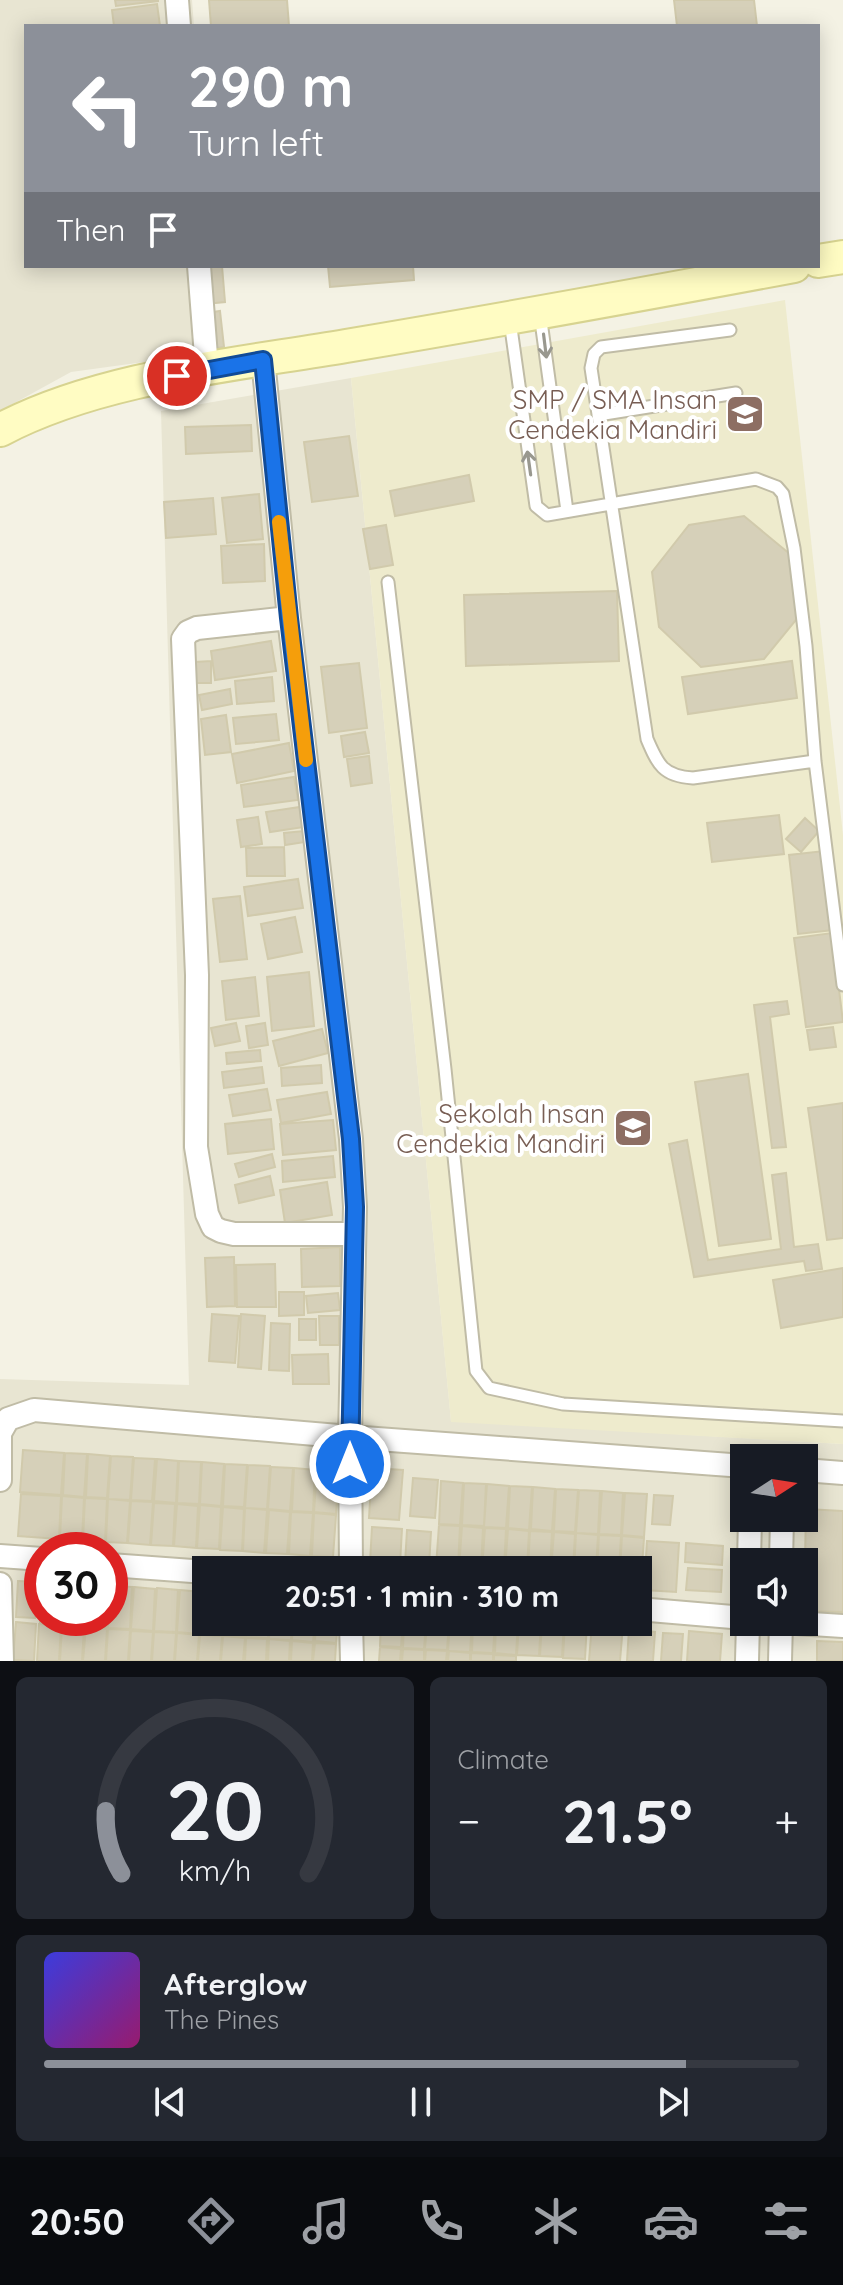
<!DOCTYPE html>
<html lang="en">
<head>
<meta charset="utf-8">
<style>
  :root { --surface:#171b24; --page:#242831; --text:#f1f3f6; --muted:#9ea1a6; --line:#363941; --accent:#8c9099 }
  body { margin:0; font-family:Quicksand,sans-serif; background:var(--page); color:var(--text); height:100vh; display:flex; flex-direction:column; font-size:30px; white-space:nowrap }
  * { box-sizing:border-box; margin:0 }
  p { font-size:26px; color:var(--muted) }
  .icon { flex:none; width:44px; height:44px; fill:none; stroke:currentColor; stroke-width:2; stroke-linecap:round; stroke-linejoin:round }
  .map { position:relative; height:1661px; overflow:hidden }
  .panel { display:flex; flex-direction:column; gap:16px; padding:16px; background:#0d0f14; flex:1 }
  .panel>* { flex:none }
  .banner { position:absolute; left:24px; top:24px; width:796px; height:244px; border-radius:0px; box-shadow:0 4px 20px #0003; background:#8c9099; color:#fff; overflow:hidden }
  .needle { width:52px; rotate:78deg }
  .buttons { position:absolute; left:730px; top:1444px; display:grid; gap:16px }
  .buttons a { display:grid; place-items:center; width:88px; height:88px; border-radius:0px; background:var(--surface); box-shadow:0 4px 20px #0003; font-size:40px }
  .speed { position:absolute; left:24px; top:1532px; display:flex; gap:16px; font-size:40px; font-weight:700; text-align:center }
  .speed>* { display:grid; place-content:center; width:104px; height:104px; border-radius:50%; background:var(--surface); box-shadow:0 4px 20px #0003; line-height:1 }
  .speed .limit { border:12px solid #d22; background:#fff; color:#111 }
  .pin { position:absolute; display:grid; place-items:center; width:68px; height:68px; color:#fff; margin:-34px; border:4px solid #fff; border-radius:50%; box-shadow:0 2px 8px #0007 }
  .me { position:absolute; width:88px; margin:-44px; rotate:0deg; stroke-linejoin:round; filter:drop-shadow(0 0 6px #0008) }
  .turn { display:flex; align-items:center; gap:28px; height:168px; padding:0 32px; font-size:36px }
  .turn .icon { width:104px; height:104px; stroke-width:2.5 }
  .turn b { display:block; font-size:56px; line-height:68px }
  .then { display:flex; align-items:center; height:76px; padding:0 32px; background:#0003; gap:16px; font-size:30px }
  .big { font-size:60px; font-weight:800; line-height:1.1 }
  .panel .tile { flex:1; display:flex; flex-direction:column; justify-content:center; gap:12px; min-width:0; padding:0 28px; border-radius:12px; background:var(--page) }
  .panel .dial { align-items:center; gap:0 }
  .dial svg { height:208px; overflow:visible; fill:none; stroke:var(--line); stroke-width:7; stroke-linecap:round; text-anchor:middle }
  .dial text { fill:var(--text); stroke:none }
  .song { display:flex; align-items:center; gap:24px }
  .cover { width:96px; height:96px; border-radius:12px; background:linear-gradient(135deg,hsl(240 70% 55%),hsl(320 70% 35%)) }
  .played { height:8px; border-radius:4px; background:linear-gradient(90deg,var(--accent) 85%,var(--line) 85%) }
  .keys { display:flex; justify-content:space-around; direction:ltr }
  .heat { display:flex; justify-content:space-between; align-items:center; font-size:44px; direction:ltr }
  .panel .tiles { flex:1; display:grid; gap:16px; grid-template-columns:1fr 1fr }
  .tile:last-child { grid-column:span 2 }
  .trip { position:absolute; left:192px; top:1556px; width:460px; height:80px; border-radius:0px; background:var(--surface); box-shadow:0 4px 20px #0003; font-weight:800; line-height:80px; text-align:center }
  .menu { display:flex; height:128px; justify-content:space-around; align-items:center; background:#090b0e; color:var(--muted) }
  .menu .icon { width:56px; height:56px }
  .menu .on { color:var(--accent) }
  .menu b { font-size:36px; color:var(--text) }
  .map>svg:first-child { display:block }
</style>
</head>
<body>
<div class="map">
<svg width="843" height="1661" viewBox="0 0 843 1661">
  <rect width="100%" height="100%" fill="#f4f2e4"/>
  <!-- residential -->
  <path fill="#e8e5d2" fill-rule="evenodd" d="M0,0H192L194,26H26V266H211L217,352L71,372L0,411Z
    M351,378L451,1421L843,1444V1661H0V1379L189,1385L161,411ZM744,1458H804V1518H744ZM42,1550H110V1618H42ZM744,1562H804V1622H744ZM206,1570H638V1622H206Z"/>
  <!-- education -->
  <path fill="#eeebcd" d="M785,300L843,835V1444L451,1422L351,378Z"/>
  <!-- building -->
  <path fill="#d6d0b9" stroke="#d1caac" stroke-width="2" d="M115,0H158V1L116,6Z
    M209,0H287L289,26H211Z
    M674,0H754L757,26H677Z
    M157,4L160,26H114L112,10Z
    M202,266H222L225,302L206,304Z
    M328,266H413L414,280L330,287Z
    M220,311L224,347L210,349L206,313Z
    M251,425L252,451L186,454L185,427Z
    M349,436L358,496L312,502L304,442Z
    M469,475L474,501L395,516L390,491Z
    M259,494L263,539L227,543L222,498Z
    M213,498L216,534L166,538L164,502Z
    M744,516L791,555L800,615L764,659L701,667L659,627L652,572L689,525Z
    M386,525L393,565L370,569L363,529Z
    M264,544L265,581L223,583L221,546Z
    M617,591L619,661L466,666L464,595Z
    M271,641L276,671L215,680L211,651Z
    M211,661V683H196L195,662Z
    M792,661L797,698L688,714L682,677Z
    M359,663L367,728L329,733L321,667Z
    M272,677L274,701L237,704L235,681Z
    M230,689L232,704L202,710L199,695Z
    M276,714L279,740L236,744L233,718Z
    M226,715L231,752L205,755L201,719Z
    M365,732L369,753L344,757L341,736Z
    M289,743L294,771L237,783L232,754Z
    M369,756L372,783L351,786L347,759Z
    M294,777L298,800L244,807L241,785Z
    M300,807L304,827L270,832L266,812Z
    M779,815L784,854L712,862L707,823Z
    M258,817L262,844L241,847L237,820Z
    M805,818L819,831L801,852L786,839Z
    M304,831L305,842L285,845L284,833Z
    M284,847L285,876H247L246,848Z
    M824,851L833,930L798,934L789,855Z
    M298,879L303,908L248,916L244,887Z
    M240,896L247,959L220,962L213,899Z
    M295,917L302,952L268,959L261,924Z
    M832,933L843,1022L806,1027L794,938Z
    M309,972L314,1026L272,1031L267,977Z
    M255,977L259,1016L226,1020L222,981Z
    M787,1001L789,1014L770,1017L786,1147L772,1148L754,1005Z
    M236,1023L240,1041L215,1046L211,1028Z
    M265,1023L268,1045L249,1048L246,1026Z
    M833,1027L836,1047L810,1050L807,1030Z
    M322,1029L328,1053L279,1066L273,1041Z
    M260,1050L261,1061L227,1064L226,1053Z
    M321,1065L322,1083L282,1086L281,1068Z
    M262,1067L264,1083L224,1088L222,1072Z
    M748,1074L771,1239L719,1246L695,1082Z
    M267,1089L271,1110L233,1116L229,1095Z
    M327,1092L331,1114L281,1123L277,1100Z
    M843,1103V1238L827,1240L808,1108Z
    M271,1119L274,1149L228,1154L225,1124Z
    M333,1120L336,1150L283,1155L280,1124Z
    M687,1140L708,1260L781,1249L772,1175L786,1173L794,1247L818,1244L822,1269L806,1271L804,1261L694,1277L669,1144Z
    M272,1154L275,1167L239,1177L235,1164Z
    M333,1156L335,1177L283,1182L282,1161Z
    M270,1176L274,1195L239,1203L235,1185Z
    M327,1182L332,1215L285,1223L280,1190Z
    M340,1247V1286L302,1287L301,1249Z
    M234,1257L235,1306L207,1307L205,1258Z
    M275,1264L276,1307H237L236,1265Z
    M843,1268V1317L781,1328L773,1280Z
    M279,1292H304V1315L279,1316Z
    M338,1293L340,1310L308,1313L306,1296Z
    M212,1314L239,1316L235,1363L209,1361Z
    M241,1314L265,1316L261,1369L238,1367Z
    M319,1316H339V1345H320Z
    M299,1319H316V1340H299Z
    M271,1323L290,1324L289,1371L269,1370Z
    M328,1354L329,1384H293L292,1355Z
    M23,1450L64,1453L61,1495L20,1492Z
    M65,1453L87,1454L84,1497L63,1495Z
    M88,1454L110,1456L107,1498L86,1497Z
    M111,1456L133,1457L130,1500L108,1499Z
    M134,1458L155,1459L152,1501L131,1500Z
    M157,1459L178,1461L176,1503L154,1501Z
    M179,1461L201,1462L199,1504L177,1503Z
    M202,1462L224,1464L221,1506L200,1504Z
    M225,1464L247,1465L244,1507L223,1506Z
    M248,1465L270,1466L267,1509L245,1508Z
    M271,1467L293,1468L290,1511L268,1509Z
    M294,1468L315,1470L313,1512L292,1511Z
    M372,1468L403,1470L399,1520L369,1518Z
    M317,1470L339,1471L336,1514L314,1512Z
    M413,1478L438,1480L435,1518L410,1516Z
    M441,1481L463,1483L460,1525L439,1524Z
    M464,1483L486,1484L484,1526L462,1525Z
    M487,1484L509,1486L506,1528L484,1527Z
    M510,1486L532,1487L529,1530L508,1528Z
    M533,1487L555,1489L552,1531L531,1529Z
    M556,1489L578,1490L575,1532L554,1531Z
    M579,1490L600,1491L598,1534L576,1533Z
    M602,1491L623,1493L621,1535L599,1534Z
    M625,1493L647,1494L644,1537L622,1535Z
    M21,1494L61,1496L59,1539L18,1536Z
    M654,1495L673,1496L670,1525L652,1524Z
    M62,1496L84,1498L82,1540L60,1539Z
    M85,1498L107,1499L105,1542L83,1540Z
    M108,1499L130,1501L127,1543L106,1542Z
    M131,1501L153,1502L150,1545L128,1543Z
    M154,1503L175,1504L173,1546L151,1545Z
    M177,1504L198,1506L196,1548L174,1546Z
    M200,1505L221,1507L219,1549L197,1548Z
    M223,1507L244,1509L242,1551L220,1550Z
    M245,1508L267,1510L264,1553L243,1551Z
    M806,1509L843,1511V1612L804,1611Z
    M269,1510L290,1512L287,1554L266,1553Z
    M291,1512L313,1513L310,1556L289,1554Z
    M314,1513L336,1515L333,1557L312,1556Z
    M439,1525L460,1526L458,1568L436,1567Z
    M462,1526L483,1528L481,1570L459,1569Z
    M372,1527L402,1529L400,1564L370,1563Z
    M485,1528L506,1529L504,1570H482Z
    M508,1529L529,1531L527,1570H505Z
    M407,1530L431,1532L429,1566L405,1564Z
    M530,1531L552,1532L550,1570H528Z
    M554,1532L575,1534L573,1570H551Z
    M576,1533L598,1535L596,1570H574Z
    M599,1535L621,1536L619,1570H597Z
    M622,1536L644,1538L641,1580H638V1570H620Z
    M647,1541L679,1543L676,1592L644,1590Z
    M686,1543L723,1546L722,1565L685,1562Z
    M688,1568L722,1570L721,1592L686,1590Z
    M18,1581L37,1582L35,1618L16,1617Z
    M42,1583V1618H62L61,1625L40,1623Z
    M111,1586L132,1587L130,1629L108,1628Z
    M134,1587L155,1589L153,1631L131,1629Z
    M157,1588L178,1590L176,1632L154,1631Z
    M180,1590L202,1592L199,1634L177,1632Z
    M203,1591L206,1592V1622H223L222,1635L200,1634Z
    M63,1618H84V1626L63,1625Z
    M86,1618H108L107,1628L85,1626Z
    M16,1622L36,1624L34,1661L13,1660Z
    M224,1622H245L244,1637L223,1635Z
    M247,1622H269L268,1638L246,1637Z
    M270,1622H292L291,1640L269,1639Z
    M293,1622H315L313,1642L292,1640Z
    M316,1622H338L336,1643L315,1641Z
    M381,1622H403L401,1647L380,1646Z
    M404,1622H426L424,1649L403,1648Z
    M427,1622H449L447,1650L425,1649Z
    M450,1622H472L470,1652L448,1651Z
    M473,1622H495L493,1653L472,1652Z
    M496,1622H518L516,1655L495,1653Z
    M519,1622H541L539,1656L517,1655Z
    M542,1622H564L562,1657L540,1656Z
    M565,1622H587L585,1659L563,1658Z
    M592,1623L623,1625L620,1661H589Z
    M39,1624L61,1626L59,1661H37Z
    M62,1626L84,1627L82,1661H60Z
    M86,1627L107,1629L105,1661H83Z
    M108,1629L130,1630L128,1661H106Z
    M629,1629L655,1632L653,1661H627Z
    M131,1631L153,1632L151,1661H129Z
    M689,1631L722,1634L720,1661H687Z
    M154,1632L176,1633L174,1661H152Z
    M177,1633L199,1635L197,1661H175Z
    M663,1633L683,1634L681,1661H661Z
    M200,1635L222,1636L220,1661H198Z
    M223,1636L245,1638L243,1661H221Z
    M246,1638L267,1639L266,1661H245Z
    M269,1639L290,1641L289,1661H268Z
    M292,1641L313,1643L312,1661H291Z
    M817,1641L843,1642V1661H817Z
    M315,1643L336,1644L335,1661H313Z
    M380,1647L401,1649L400,1661H379Z
    M403,1649L424,1650V1661H402Z
    M426,1650L447,1651L446,1661H425Z
    M449,1651L470,1653V1661H448Z
    M471,1653L493,1654V1661H471Z
    M494,1655L516,1656V1661H494Z"/>
  <g fill="none" stroke-linecap="round" stroke-linejoin="round">
    <!-- lane casing -->
    <g stroke="#c0bca6" stroke-width="15">
      <path id="lane" d="M540,314L567,511
        M510,321L536,506L547,515L756,479L777,487L783,494L794,548L806,646L815,761L843,985
        M730,330L601,347L594,354L591,368L647,739C658,765 663,776 693,778L815,761
        M598,415L736,393
        M388,582L445,1069L476,1371L489,1388L563,1404L843,1421"/>
    </g>
    <!-- street casing -->
    <g stroke="#c0bca6" stroke-width="26">
      <path id="street" d="M177,0L179,26
        M199,266L207,369
        M263,360L289,618L351,1139L355,1207L350,1437L351,1570
        M289,618L197,628L188,632L183,639L197,975L196,1147L207,1214L213,1227L221,1231L234,1234H354
        M804,1470L843,1473
        M0,1480V1433L8,1419L34,1410L350,1437L744,1466
        M0,1556L42,1559
        M749,1562L750,1518
        M781,1562L782,1518
        M110,1565L206,1572
        M0,1584L2,1661
        M638,1609L744,1618
        M351,1622L352,1661
        M780,1622L843,1626
        M747,1661L748,1622
        M780,1661L781,1622"/>
    </g>
    <!-- secondary casing -->
    <g stroke="#d7d390" stroke-width="36">
      <path id="secondary" d="M818,261L843,257
        M0,430C100,377 234,365 346,346C495,321 644,294 794,266"/>
    </g>
    <!-- lane -->
    <use href="#lane" stroke="#fff" stroke-width="11"/>
    <!-- street -->
    <use href="#street" stroke="#fff" stroke-width="22"/>
    <!-- secondary -->
    <use href="#secondary" stroke="#fffcc3" stroke-width="32"/>
  </g>
  <!-- one-way arrows -->
  <defs><path id="oneway-shaft" d="M-6 0H5M1.5-3L5.5 0L1.5 3" fill="none" stroke-width="1.6" stroke-linecap="round" stroke-linejoin="round" transform="scale(2)"/></defs>
  <g stroke="#99988f">
    <use href="#oneway-shaft" transform="translate(545 346) rotate(83)"/>
    <use href="#oneway-shaft" transform="translate(529 463) rotate(-98)"/>
  </g>
  <g fill="none" stroke-linecap="round" stroke-linejoin="round">
    <!-- route casing -->
    <g stroke="#114b97" stroke-width="20">
      <path id="route" d="M177,376L263,360L289,618L351,1139L355,1207L350,1464"/>
    </g>
    <!-- route -->
    <use href="#route" stroke="#1a73e8" stroke-width="14"/>
    <!-- slow -->
    <path stroke="#f59e0b" stroke-width="14" d="M279,522L306,760"/>
  </g>
  <!-- icons -->
  <defs>
    <g id="school-square" transform="scale(2)"><rect x="-9" y="-9" width="18" height="18" rx="4" fill="#8d6e63" stroke="#fff"/><path d="M0-5L7-2L0 1L-7-2ZM-4 1L0 2.5L4 1V4Q0 6-4 4Z" fill="#fff"/></g>
  </defs>
  <g fill-rule="evenodd">
    <use href="#school-square" x="745" y="414"/>
    <use href="#school-square" x="633" y="1128"/>
  </g>
  <g text-anchor="middle" dominant-baseline="central" stroke-width="8" stroke-linejoin="round" paint-order="stroke">
    <!-- education labels -->
    <g font-size="26" fill="#785e54" stroke="#fff" text-anchor="end">
      <text x="717" y="399">SMP / SMA Insan<tspan x="717" dy="30">Cendekia Mandiri</tspan></text>
      <text x="605" y="1113">Sekolah Insan<tspan x="605" dy="30">Cendekia Mandiri</tspan></text>
    </g>
  </g>
</svg>
<div class="buttons">
<a><svg class="needle" viewBox="-14 -14 28 28"><path d="M0-13l5 13h-10z" fill="#e53935"/><path d="M0 13l5-13h-10z" fill="#9ea1a6"/></svg></a>
<a><svg class="icon" aria-label="sound" viewBox="0 0 24 24"><path d="M4 9h4l5-4v14l-5-4H4zM17 9q2 3 0 6"/></svg></a>
</div>
<div class="speed"><div class="limit">30</div></div>
<div class="pin" style="left:177px;top:376px;background:#d93025"><svg class="icon" aria-label="arrive" viewBox="0 0 24 24"><path d="M6 21V4h12l-3 4 3 4H6"/></svg></div>
<svg class="me" style="left:350px;top:1464px" viewBox="-20 -20 40 40"><circle r="17" fill="#1a73e8" stroke="#fff" stroke-width="3"/><path d="M0-11L8 9 0 5-8 9z" fill="#fff"/></svg>
<div class="trip">20:51 · 1 min · 310 m</div>
<div class="banner">
<div class="turn"><svg class="icon" aria-label="left" viewBox="0 0 24 24"><path d="M17 20v-9H6M10 6l-5 5 5 5"/></svg><div><b>290 m</b>Turn left</div></div>
<div class="then">Then<svg class="icon" aria-label="arrive" viewBox="0 0 24 24"><path d="M6 21V4h12l-3 4 3 4H6"/></svg></div>
</div>
</div>
<section class="panel">
<div class="tiles">
<div class="tile dial"><svg viewBox="0 0 100 80">
<path d="M14 69A42 42 0 1 1 86 69"/>
<path d="M14 69A42 42 0 0 1 8 45" stroke="#8c9099"/>
<text x="50" y="56" font-size="32" font-weight="700">20</text>
<text x="50" y="72" font-size="11">km/h</text>
</svg></div>
<div class="tile"><p>Climate</p>
<div class="heat"><a>−</a><b class="big">21.5°</b><a>+</a></div>
</div>
<div class="tile">
<div class="song"><i class="cover"></i><div><b>Afterglow</b><p>The Pines</p></div></div>
<div class="played"></div>
<div class="keys"><svg class="icon" aria-label="previous" viewBox="0 0 24 24"><path d="M18 5L8 12l10 7zM5 5v14"/></svg><svg class="icon" aria-label="pause" viewBox="0 0 24 24"><path d="M8 5v14M16 5v14"/></svg><svg class="icon" aria-label="next" viewBox="0 0 24 24"><path d="M6 5l10 7-10 7zM19 5v14"/></svg></div>
</div>
</div>
</section>
<nav class="menu">
<b>20:50</b>
<svg class="icon on" aria-label="directions" viewBox="0 0 24 24"><path d="M12 3l9 9-9 9-9-9zM9 14v-3h6M13 9l2 2-2 2"/></svg>
<svg class="icon" aria-label="music" viewBox="0 0 24 24"><path d="M9 18V5l10-2v13"/><circle cx="6" cy="18" r="3"/><circle cx="16" cy="16" r="3"/></svg>
<svg class="icon" aria-label="phone" viewBox="0 0 24 24"><path d="M5 4h4l2 5-3 2q2 4 5 5l2-3 5 2v4C11 20 4 13 5 4z"/></svg>
<svg class="icon" aria-label="climate" viewBox="0 0 24 24"><path d="M12 3v18M4 7l16 10M4 17L20 7"/></svg>
<svg class="icon" aria-label="car" viewBox="0 0 24 24"><path d="M5 17H2v-5l4-1 3-4h7l3 4 3 1v5h-3M9 17h6M6 11h13"/><circle cx="7" cy="17" r="2"/><circle cx="17" cy="17" r="2"/></svg>
<svg class="icon" aria-label="filters" viewBox="0 0 24 24"><path d="M4 7h16M4 17h16"/><circle cx="9" cy="7" r="2"/><circle cx="15" cy="17" r="2"/></svg>
</nav>
</body>
</html>
